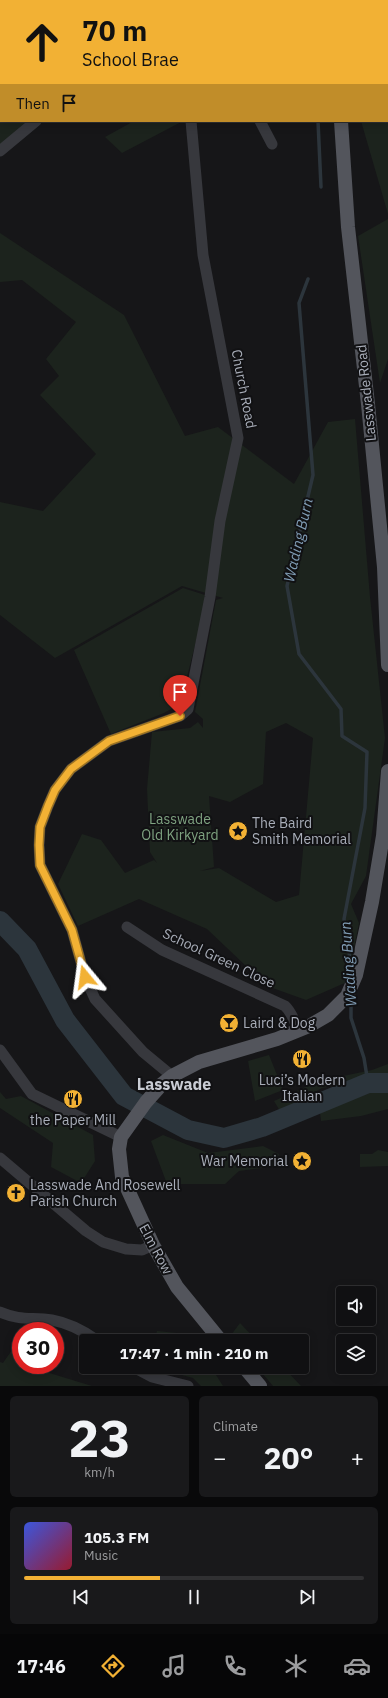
<!DOCTYPE html>
<html lang="en">
<head>
<meta charset="utf-8">
<style>
  :root { --surface:#101012; --page:#19191b; --text:#f1f3f6; --muted:#9c9d9f; --line:#303032; --accent:#f2b134 }
  body { margin:0; font-family:"IBM Plex Sans",sans-serif; background:var(--page); color:var(--text); height:100vh; display:flex; flex-direction:column; font-size:15px; white-space:nowrap }
  * { box-sizing:border-box; margin:0 }
  p { font-size:13px; color:var(--muted) }
  .icon { flex:none; width:22px; height:22px; fill:none; stroke:currentColor; stroke-width:2; stroke-linecap:round; stroke-linejoin:round }
  .map { position:relative; height:1386px; overflow:hidden }
  .panel { display:flex; flex-direction:column; gap:10px; padding:10px; background:#09090a; flex:1 }
  .panel>* { flex:none }
  .top-card { position:absolute; left:0px; top:0px; width:388px; height:122px; box-shadow:0 2px 10px #0003,0 0 0 1px var(--line); background:#f2b134; color:#111; overflow:hidden }
  .tools { position:absolute; left:336px; top:1286px; display:grid; gap:8px }
  .tools a { display:grid; place-items:center; width:40px; height:40px; border-radius:4px; background:var(--surface); box-shadow:0 2px 10px #0003,0 0 0 1px var(--line); font-size:20px }
  .speed { position:absolute; left:12px; top:1322px; display:flex; gap:8px; font-size:20px; font-weight:700; text-align:center }
  .speed>* { display:grid; place-content:center; width:52px; height:52px; border-radius:50%; background:var(--surface); box-shadow:0 2px 10px #0003,0 0 0 1px var(--line); line-height:1 }
  .speed .limit { border:6px solid #d22; background:#fff; color:#111 }
  .pin { position:absolute; display:grid; place-items:center; width:34px; height:34px; color:#fff; margin:-41px -17px; border-radius:50% 50% 50% 0; rotate:-45deg; box-shadow:0 0 4px #0007 }
  .pin .icon { rotate:45deg }
  .me { position:absolute; width:44px; margin:-22px; rotate:344deg; stroke-linejoin:round; filter:drop-shadow(0 0 3px #0008) }
  .turn { display:flex; align-items:center; gap:14px; height:84px; padding:0 16px; font-size:18px }
  .turn .icon { width:52px; height:52px; stroke-width:2.5 }
  .turn b { display:block; font-size:28px; line-height:34px }
  .then { display:flex; align-items:center; height:38px; padding:0 16px; background:#0003; gap:8px; font-size:15px }
  .big { font-size:30px; font-weight:700; line-height:1.1 }
  .panel .widget { flex:1; display:flex; flex-direction:column; justify-content:center; gap:6px; min-width:0; padding:0 14px; border-radius:6px; background:var(--page) }
  .panel .dial { align-items:center; gap:0 }
  .dial b { font-size:52px; line-height:1 }
  .song { display:flex; align-items:center; gap:12px }
  .cover { width:48px; height:48px; border-radius:6px; background:linear-gradient(135deg,hsl(230 70% 55%),hsl(350 70% 35%)) }
  .played { height:4px; border-radius:2px; background:linear-gradient(90deg,var(--accent) 40%,var(--line) 40%) }
  .keys { display:flex; justify-content:space-around; direction:ltr }
  .heat { display:flex; justify-content:space-between; align-items:center; font-size:22px; direction:ltr }
  .panel .tiles { flex:1; display:grid; gap:10px; grid-template-columns:1fr 1fr }
  .widget:last-child { grid-column:span 2 }
  .trip { position:absolute; left:79px; top:1334px; width:230px; height:40px; border-radius:4px; background:var(--surface); box-shadow:0 2px 10px #0003,0 0 0 1px var(--line); font-weight:700; line-height:40px; text-align:center }
  .tabs { display:flex; height:64px; justify-content:space-around; align-items:center; background:#060607; color:var(--muted) }
  .tabs .icon { width:28px; height:28px }
  .tabs .current { color:var(--accent) }
  .tabs b { font-size:18px; color:var(--text) }
  .map>svg:first-child { display:block }
</style>
</head>
<body>
<div class="map">
<svg width="388" height="1386" viewBox="0 0 388 1386">
  <rect width="100%" height="100%" fill="#161618"/>
  <!-- green -->
  <path fill="#1c231d" fill-rule="evenodd" d="M356,0H388V214L361,121H387V1Z
    M0,11L1,121H43L0,153Z
    M134,121H183L122,153L105,137Z
    M388,219V359L380,383L358,236Z
    M0,233L124,315L185,436L218,427L294,484L328,422L355,419L370,597L385,738L366,876L351,904L359,923L347,982L306,1000L267,986L207,929L139,899L78,926L58,884L82,834L101,840L125,873L154,860L157,863L150,852L147,789L152,732L190,728L198,722L203,728V719L195,712L216,600L223,598L182,586L55,658L0,615V502L43,511L96,454L40,395L59,376L46,359L76,322L22,280L0,282ZM286,723L313,738L299,895L276,902L219,868L200,871L214,867L209,796L230,802L263,784L266,732Z
    M183,588L205,595L201,622L180,704L164,713L111,734L74,650Z
    M269,1055L283,1090L255,1101L248,1061Z
    M388,1064V1076L322,1088L280,1111L274,1101L319,1081L372,1070Z
    M0,1092L6,1099L21,1096L93,1135L95,1161L81,1183L51,1167L53,1143L0,1108Z
    M369,1093H388V1109L361,1116L321,1121L320,1112Z
    M163,1135L208,1153L263,1146L279,1154L275,1166L239,1171L225,1184H167L151,1141Z
    M378,1150L388,1152V1166L360,1167V1154H372Z
    M240,1323L257,1341H236L231,1335Z
    M157,1331L177,1333L186,1341H154Z
    M21,1337V1365H33V1368L92,1386H0V1362L3,1363Z
    M152,1367H211L223,1386H201L193,1378Z
    M257,1367H283L301,1386H273Z"/>
  <g fill="none" stroke-linecap="round" stroke-linejoin="round">
    <!-- stream -->
    <path stroke="#2c353c" stroke-width="3.5" d="M310,0L311,1
      M318,121L321,187
      M308,279L299,303L313,475L287,586L299,654L341,709L342,736L367,752L365,808L344,919L349,945L350,975
      M351,999V1018L364,1058L368,1083"/>
    <!-- river -->
    <path stroke="#2c353c" stroke-width="20" d="M0,921L27,949L65,1020L124,1096L188,1130L224,1138L262,1127L368,1083H388"/>
    <!-- minor -->
    <path stroke="#37383d" stroke-width="11" d="M144,0L145,1
      M344,1L345,0
      M260,121L272,144
      M0,151L36,121
      M127,927L162,950L285,1006C292,1012 294,1022 299,1030
      M0,1050L32,1094L121,1137
      M172,1076L143,1052L95,999L85,977L72,930L40,865L39,845L40,827L48,806L55,790L71,769L109,741L180,716L188,709L210,597L220,521L238,438L203,255L191,121
      M0,1158L86,1231L103,1242L126,1249L142,1250L153,1245
      M0,1312C21,1321 31,1317 52,1320C69,1323 84,1331 98,1341
      M133,1367L152,1377L188,1386"/>
    <!-- major -->
    <path stroke="#53555c" stroke-width="14" d="M229,0L232,1
      M341,121L348,227L368,404L384,567L388,665
      M221,1341L177,1287L153,1245L122,1177L119,1149L121,1137L146,1102L162,1084L172,1076L199,1062L277,1039L309,1026L328,1015L347,996L356,975L372,902L383,836L388,771
      M244,1367L260,1386"/>
  </g>
  <g fill="none" stroke-linecap="round" stroke-linejoin="round">
    <!-- route casing -->
    <g stroke="#9d7322" stroke-width="10">
      <path id="route" d="M85,977L72,930L40,865L39,845L40,827L48,806L55,790L71,769L109,741L180,716"/>
    </g>
    <!-- route -->
    <use href="#route" stroke="#f2b134" stroke-width="7"/>
  </g>
  <!-- icons -->
  <defs>
    <g id="sight-disc" transform="scale(1)"><circle r="9.5" fill="#f2b134" stroke="#111113"/><path d="M0-6L1.8-2.2L6-1.7L2.9 1.2L3.7 5.4L0 3.3L-3.7 5.4L-2.9 1.2L-6-1.7L-1.8-2.2Z" fill="#111"/></g>
    <g id="bar-disc" transform="scale(1)"><circle r="9.5" fill="#f2b134" stroke="#111113"/><path d="M-6-5H6L.8 .8V4.5H3.5V6h-7V4.5H-.8V.8Z" fill="#111"/></g>
    <g id="restaurant-disc" transform="scale(1)"><circle r="9.5" fill="#f2b134" stroke="#111113"/><path d="M-5-6h1v4h1v-4h1v4h1v-4h1v5L-1.5 .5V6h-2V.5L-5-1ZM5-6V6H3V1.5H1.5Q1.5-4 5-6Z" fill="#111"/></g>
    <g id="church-disc" transform="scale(1)"><circle r="9.5" fill="#f2b134" stroke="#111113"/><path d="M-1.2-6h2.4v3.5h3.3v2.4h-3.3V6h-2.4V-.1h-3.3v-2.4h3.3Z" fill="#111"/></g>
  </defs>
  <g fill-rule="evenodd">
    <use href="#sight-disc" x="238" y="831"/>
    <use href="#bar-disc" x="229" y="1023"/>
    <use href="#restaurant-disc" x="302" y="1059"/>
    <use href="#restaurant-disc" x="73" y="1099"/>
    <use href="#sight-disc" x="302" y="1161"/>
    <use href="#church-disc" x="16" y="1193"/>
  </g>
  <g text-anchor="middle" dominant-baseline="central" stroke-width="4" stroke-linejoin="round" paint-order="stroke">
    <!-- street labels -->
    <g font-size="14" fill="#a8adb8" stroke="#111113">
      <text transform="translate(244 389) rotate(79)">Church Road</text>
      <text transform="translate(366 393) rotate(-96)">Lasswade Road</text>
      <text transform="translate(219 958) rotate(25)">School Green Close</text>
      <text transform="translate(156 1249) rotate(62)">Elm Row</text>
    </g>
    <!-- park labels -->
    <g font-size="14" fill="#7fa381" stroke="#111113">
      <text x="180" y="819">Lasswade<tspan x="180" dy="16">Old Kirkyard</tspan></text>
    </g>
    <!-- poi labels -->
    <g font-size="14" fill="#a8adb8" stroke="#111113" text-anchor="start">
      <text x="252" y="823">The Baird<tspan x="252" dy="16">Smith Memorial</tspan></text>
      <text x="243" y="1023">Laird &amp; Dog</text>
      <text x="302" y="1080" text-anchor="middle">Luci’s Modern<tspan x="302" dy="16">Italian</tspan></text>
      <text x="73" y="1120" text-anchor="middle">the Paper Mill</text>
      <text x="288" y="1161" text-anchor="end">War Memorial</text>
      <text x="30" y="1185">Lasswade And Rosewell<tspan x="30" dy="16">Parish Church</tspan></text>
    </g>
    <!-- water labels -->
    <g font-size="15" font-style="italic" fill="#7f9bb3" stroke="#111113">
      <text transform="translate(298 540) rotate(-77)">Wading Burn</text>
      <text transform="translate(348 964) rotate(-94)">Wading Burn</text>
    </g>
    <!-- quarter labels -->
    <g font-size="16" font-weight="bold" fill="#c9ccd4" stroke="#111113">
      <text x="174" y="1084">Lasswade</text>
    </g>
  </g>
</svg>
<div class="tools">
<a><svg class="icon" aria-label="sound" viewBox="0 0 24 24"><path d="M4 9h4l5-4v14l-5-4H4zM17 9q2 3 0 6"/></svg></a>
<a><svg class="icon" aria-label="layers" viewBox="0 0 24 24"><path d="M12 4l9 5-9 5-9-5zM3 14l9 5 9-5"/></svg></a>
</div>
<div class="speed"><div class="limit">30</div></div>
<div class="pin" style="left:180px;top:716px;background:#d93025"><svg class="icon" aria-label="arrive" viewBox="0 0 24 24"><path d="M6 21V4h12l-3 4 3 4H6"/></svg></div>
<svg class="me" style="left:85px;top:977px" viewBox="-20 -20 40 40"><path d="M0-17L14 15 0 8-14 15z" fill="#f2b134" stroke="#fff" stroke-width="4"/></svg>
<div class="trip">17:47 · 1 min · 210 m</div>
<div class="top-card">
<div class="turn"><svg class="icon" aria-label="ahead" viewBox="0 0 24 24"><path d="M12 20V5M6 11l6-6 6 6"/></svg><div><b>70 m</b>School Brae</div></div>
<div class="then">Then<svg class="icon" aria-label="arrive" viewBox="0 0 24 24"><path d="M6 21V4h12l-3 4 3 4H6"/></svg></div>
</div>
</div>
<section class="panel">
<div class="tiles">
<div class="widget dial"><b>23</b><p>km/h</p></div>
<div class="widget"><p>Climate</p>
<div class="heat"><a>−</a><b class="big">20°</b><a>+</a></div>
</div>
<div class="widget">
<div class="song"><i class="cover"></i><div><b>105.3 FM</b><p>Music</p></div></div>
<div class="played"></div>
<div class="keys"><svg class="icon" aria-label="previous" viewBox="0 0 24 24"><path d="M18 5L8 12l10 7zM5 5v14"/></svg><svg class="icon" aria-label="pause" viewBox="0 0 24 24"><path d="M8 5v14M16 5v14"/></svg><svg class="icon" aria-label="next" viewBox="0 0 24 24"><path d="M6 5l10 7-10 7zM19 5v14"/></svg></div>
</div>
</div>
</section>
<nav class="tabs">
<b>17:46</b>
<svg class="icon current" aria-label="directions" viewBox="0 0 24 24"><path d="M12 3l9 9-9 9-9-9zM9 14v-3h6M13 9l2 2-2 2"/></svg>
<svg class="icon" aria-label="music" viewBox="0 0 24 24"><path d="M9 18V5l10-2v13"/><circle cx="6" cy="18" r="3"/><circle cx="16" cy="16" r="3"/></svg>
<svg class="icon" aria-label="phone" viewBox="0 0 24 24"><path d="M5 4h4l2 5-3 2q2 4 5 5l2-3 5 2v4C11 20 4 13 5 4z"/></svg>
<svg class="icon" aria-label="climate" viewBox="0 0 24 24"><path d="M12 3v18M4 7l16 10M4 17L20 7"/></svg>
<svg class="icon" aria-label="car" viewBox="0 0 24 24"><path d="M5 17H2v-5l4-1 3-4h7l3 4 3 1v5h-3M9 17h6M6 11h13"/><circle cx="7" cy="17" r="2"/><circle cx="17" cy="17" r="2"/></svg>
</nav>
</body>
</html>
